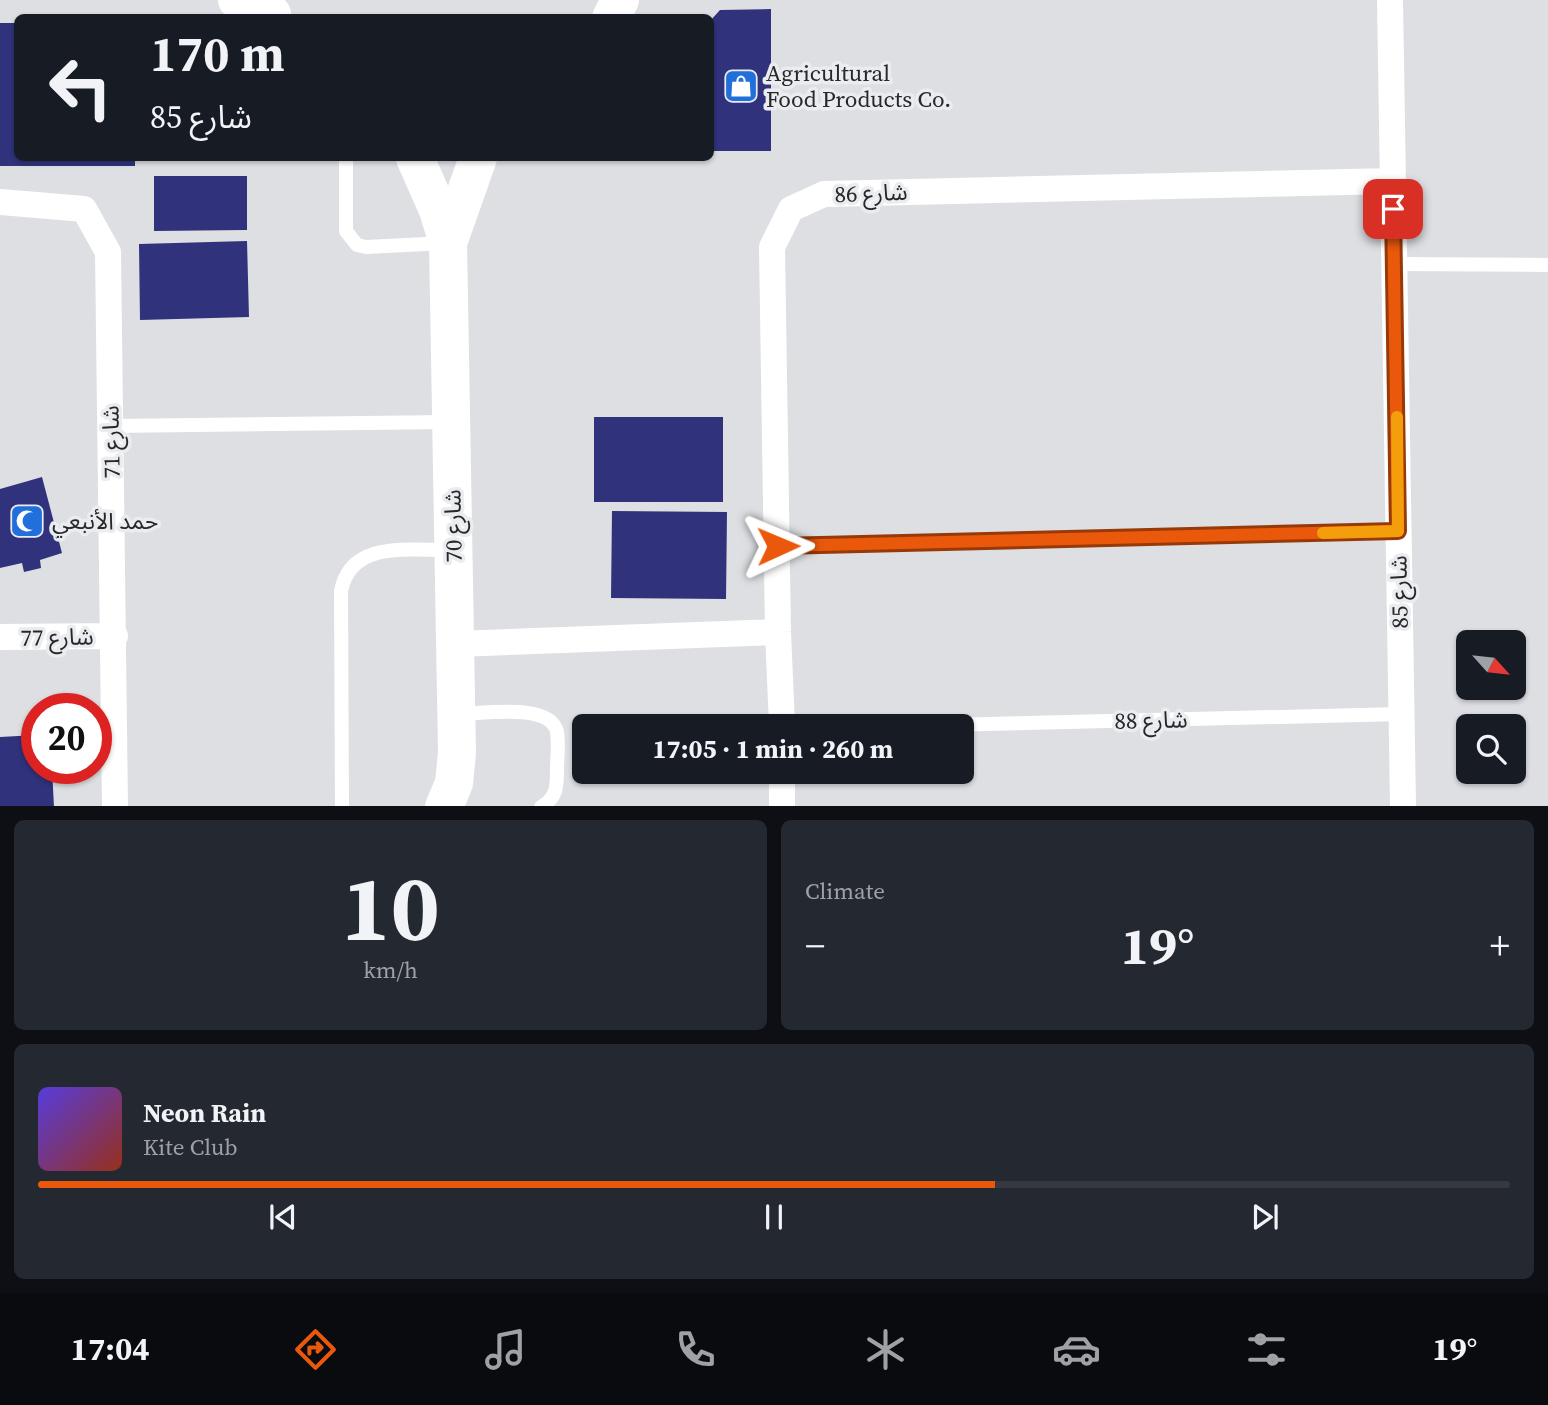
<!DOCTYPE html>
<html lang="en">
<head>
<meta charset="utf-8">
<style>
  :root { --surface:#171b24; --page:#242831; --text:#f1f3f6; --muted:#9ea1a6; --line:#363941; --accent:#ea580c }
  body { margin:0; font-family:"Source Serif 4","Noto Sans Arabic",serif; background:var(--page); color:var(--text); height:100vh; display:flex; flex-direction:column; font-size:26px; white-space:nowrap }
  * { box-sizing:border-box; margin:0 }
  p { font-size:23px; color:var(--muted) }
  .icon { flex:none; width:38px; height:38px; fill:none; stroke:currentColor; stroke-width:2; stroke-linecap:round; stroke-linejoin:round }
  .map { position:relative; height:806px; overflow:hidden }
  .panel { display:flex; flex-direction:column; gap:14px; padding:14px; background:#0d0f14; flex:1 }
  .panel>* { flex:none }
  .banner { position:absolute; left:14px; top:14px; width:700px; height:147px; border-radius:10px; box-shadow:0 2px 5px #0004; background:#171b24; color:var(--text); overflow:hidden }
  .needle { width:46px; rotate:117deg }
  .controls { position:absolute; left:1456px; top:630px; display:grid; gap:14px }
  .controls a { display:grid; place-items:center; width:70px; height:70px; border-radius:10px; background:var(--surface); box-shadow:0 2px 5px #0004; font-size:35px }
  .speed { position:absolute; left:21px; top:693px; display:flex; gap:14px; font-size:35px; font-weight:700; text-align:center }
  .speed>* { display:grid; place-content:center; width:91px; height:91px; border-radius:50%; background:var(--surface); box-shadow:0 2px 5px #0004; line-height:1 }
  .speed .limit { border:10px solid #d22; background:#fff; color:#111 }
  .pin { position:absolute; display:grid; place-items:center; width:60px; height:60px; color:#fff; margin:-30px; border-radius:14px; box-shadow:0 4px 10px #0006 }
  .me { position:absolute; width:77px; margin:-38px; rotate:89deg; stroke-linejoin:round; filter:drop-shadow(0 0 5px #0008) }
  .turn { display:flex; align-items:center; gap:24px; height:147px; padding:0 21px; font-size:32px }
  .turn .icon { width:91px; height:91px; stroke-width:2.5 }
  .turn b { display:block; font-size:49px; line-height:60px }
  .big { font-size:52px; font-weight:700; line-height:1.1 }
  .panel .widget { flex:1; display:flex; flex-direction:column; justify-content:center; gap:10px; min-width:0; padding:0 24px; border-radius:10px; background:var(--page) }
  .panel .dial { align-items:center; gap:0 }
  .dial b { font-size:91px; line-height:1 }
  .song { display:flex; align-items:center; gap:21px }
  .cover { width:84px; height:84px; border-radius:10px; background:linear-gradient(135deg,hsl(250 70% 55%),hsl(10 70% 35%)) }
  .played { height:7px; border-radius:4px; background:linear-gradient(90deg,var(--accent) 65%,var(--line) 65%) }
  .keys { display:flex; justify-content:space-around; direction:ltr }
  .heat { display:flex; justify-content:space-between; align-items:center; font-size:38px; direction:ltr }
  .panel .tiles { flex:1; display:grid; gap:14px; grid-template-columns:1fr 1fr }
  .widget:last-child { grid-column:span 2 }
  .trip { position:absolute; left:572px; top:714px; width:402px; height:70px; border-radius:10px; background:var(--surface); box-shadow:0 2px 5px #0004; font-weight:700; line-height:70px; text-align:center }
  .tab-bar { display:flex; height:112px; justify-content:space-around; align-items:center; background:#090b0e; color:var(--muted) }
  .tab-bar .icon { width:49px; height:49px }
  .tab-bar .on { color:var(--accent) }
  .tab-bar b { font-size:32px; color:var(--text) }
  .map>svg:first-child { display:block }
</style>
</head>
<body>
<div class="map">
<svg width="1548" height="807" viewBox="0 0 1548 807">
  <rect width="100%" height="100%" fill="#dedfe3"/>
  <!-- building -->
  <path fill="#30327c" d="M771,9V151H710V21L720,10Z
    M0,23H18V158H135V166H0Z
    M154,176H247V230L154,231Z
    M247,241L249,317L140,320L139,244Z
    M594,417H723V502H594Z
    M42,477L62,553L40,560L41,568L24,572L22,563L0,568V489Z
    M612,511L727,512L726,599L611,598Z
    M37,735V768H52L54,807H0V737Z"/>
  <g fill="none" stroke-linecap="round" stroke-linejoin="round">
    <!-- lane -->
    <path stroke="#fff" stroke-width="14" d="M346,158V231L357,245L366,247L446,243
      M1395,264L1548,265
      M111,426L450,422
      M778,546L1398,531
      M458,714C481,714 551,702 557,732C559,744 557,758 557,770C557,786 557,798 541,807
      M900,726L1401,714
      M342,807L341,591C351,539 411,551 452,550"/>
    <!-- street -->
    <path stroke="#fff" stroke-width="26" d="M1390,0L1403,807
      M0,202L84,209L108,252L115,807
      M0,637L115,636
      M456,644L778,632
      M782,726L778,632L772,247L791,209L824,194L1392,181
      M782,807V772"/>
    <!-- secondary -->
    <path stroke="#fff" stroke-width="38" d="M237,0L272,14
      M611,18L620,0
      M415,158L438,210L448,243L457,753L454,783L444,807
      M448,243L478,158"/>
  </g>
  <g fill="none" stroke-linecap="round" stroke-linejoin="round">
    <!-- route casing -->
    <g stroke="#983908" stroke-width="18">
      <path id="route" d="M778,546L1398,531L1393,209"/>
    </g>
    <!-- route -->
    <use href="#route" stroke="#ea580c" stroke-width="12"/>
    <!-- slow -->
    <path stroke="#f59e0b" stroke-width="12" d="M1323,533L1398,531L1397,417"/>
  </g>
  <!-- icons -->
  <defs>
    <g id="shop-square" transform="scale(1.75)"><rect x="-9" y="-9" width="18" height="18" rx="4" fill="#206fda" stroke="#ebecf0"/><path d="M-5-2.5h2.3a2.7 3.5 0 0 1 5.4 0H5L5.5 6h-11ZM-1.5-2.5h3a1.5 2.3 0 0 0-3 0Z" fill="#fff"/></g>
    <g id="mosque-square" transform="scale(1.75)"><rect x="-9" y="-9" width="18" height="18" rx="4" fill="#206fda" stroke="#ebecf0"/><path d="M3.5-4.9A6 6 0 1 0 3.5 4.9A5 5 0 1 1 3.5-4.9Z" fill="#fff"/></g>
  </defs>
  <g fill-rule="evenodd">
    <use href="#shop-square" x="741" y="86"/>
    <use href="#mosque-square" x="27" y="521"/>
  </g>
  <g text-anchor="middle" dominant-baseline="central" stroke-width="7" stroke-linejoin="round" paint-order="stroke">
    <!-- poi labels -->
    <g font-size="23" fill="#272829" stroke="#ebecf0" text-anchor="start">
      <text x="766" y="73">Agricultural<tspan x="766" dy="26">Food Products Co.</tspan></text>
      <text x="52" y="521">حمد الأنبعي</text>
    </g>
    <!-- street labels -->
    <g font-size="23" fill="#272829" stroke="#ebecf0">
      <text transform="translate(871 193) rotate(-2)">شارع 86</text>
      <text transform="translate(111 442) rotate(-91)">شارع 71</text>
      <text transform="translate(453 526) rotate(-91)">شارع 70</text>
      <text transform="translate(1399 592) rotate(-91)">شارع 85</text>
      <text transform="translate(57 637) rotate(-1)">شارع 77</text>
      <text transform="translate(1151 720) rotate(-1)">شارع 88</text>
    </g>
  </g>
</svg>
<div class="controls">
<a><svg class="needle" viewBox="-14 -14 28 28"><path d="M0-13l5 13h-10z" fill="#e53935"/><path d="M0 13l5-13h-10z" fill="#9ea1a6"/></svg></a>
<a><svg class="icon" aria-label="search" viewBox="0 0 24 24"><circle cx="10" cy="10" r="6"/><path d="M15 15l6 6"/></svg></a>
</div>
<div class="speed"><div class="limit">20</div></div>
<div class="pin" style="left:1393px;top:209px;background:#d93025"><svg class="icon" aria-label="arrive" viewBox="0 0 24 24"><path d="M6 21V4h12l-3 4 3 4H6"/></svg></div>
<svg class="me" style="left:778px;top:546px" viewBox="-20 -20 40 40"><path d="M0-17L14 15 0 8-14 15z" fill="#ea580c" stroke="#fff" stroke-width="4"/></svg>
<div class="trip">17:05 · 1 min · 260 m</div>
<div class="banner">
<div class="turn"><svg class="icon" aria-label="left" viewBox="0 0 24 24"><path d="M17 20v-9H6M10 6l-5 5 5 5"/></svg><div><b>170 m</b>شارع 85</div></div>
</div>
</div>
<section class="panel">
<div class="tiles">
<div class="widget dial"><b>10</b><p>km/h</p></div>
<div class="widget"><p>Climate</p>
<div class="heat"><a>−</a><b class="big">19°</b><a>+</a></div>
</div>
<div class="widget">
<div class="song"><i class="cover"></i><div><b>Neon Rain</b><p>Kite Club</p></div></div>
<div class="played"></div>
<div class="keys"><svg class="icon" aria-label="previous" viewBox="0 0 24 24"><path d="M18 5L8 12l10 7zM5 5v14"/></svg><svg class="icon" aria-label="pause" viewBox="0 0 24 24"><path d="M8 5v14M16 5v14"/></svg><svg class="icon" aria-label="next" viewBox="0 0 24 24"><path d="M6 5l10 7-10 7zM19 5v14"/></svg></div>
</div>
</div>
</section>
<nav class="tab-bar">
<b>17:04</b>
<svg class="icon on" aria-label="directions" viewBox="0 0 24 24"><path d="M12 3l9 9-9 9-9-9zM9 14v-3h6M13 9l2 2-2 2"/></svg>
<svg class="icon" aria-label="music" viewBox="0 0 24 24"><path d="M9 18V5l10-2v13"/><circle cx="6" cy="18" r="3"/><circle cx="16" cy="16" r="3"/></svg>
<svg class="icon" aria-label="phone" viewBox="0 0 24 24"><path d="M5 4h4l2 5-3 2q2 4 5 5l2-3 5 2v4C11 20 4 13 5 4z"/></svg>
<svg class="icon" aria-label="climate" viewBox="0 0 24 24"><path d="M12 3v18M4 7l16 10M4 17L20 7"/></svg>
<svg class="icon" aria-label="car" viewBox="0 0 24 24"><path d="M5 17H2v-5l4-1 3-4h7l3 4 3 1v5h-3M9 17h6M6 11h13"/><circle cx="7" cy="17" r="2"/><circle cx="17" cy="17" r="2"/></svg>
<svg class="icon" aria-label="filters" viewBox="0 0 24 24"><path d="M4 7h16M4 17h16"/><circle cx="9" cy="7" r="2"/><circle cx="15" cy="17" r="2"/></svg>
<b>19°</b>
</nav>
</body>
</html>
